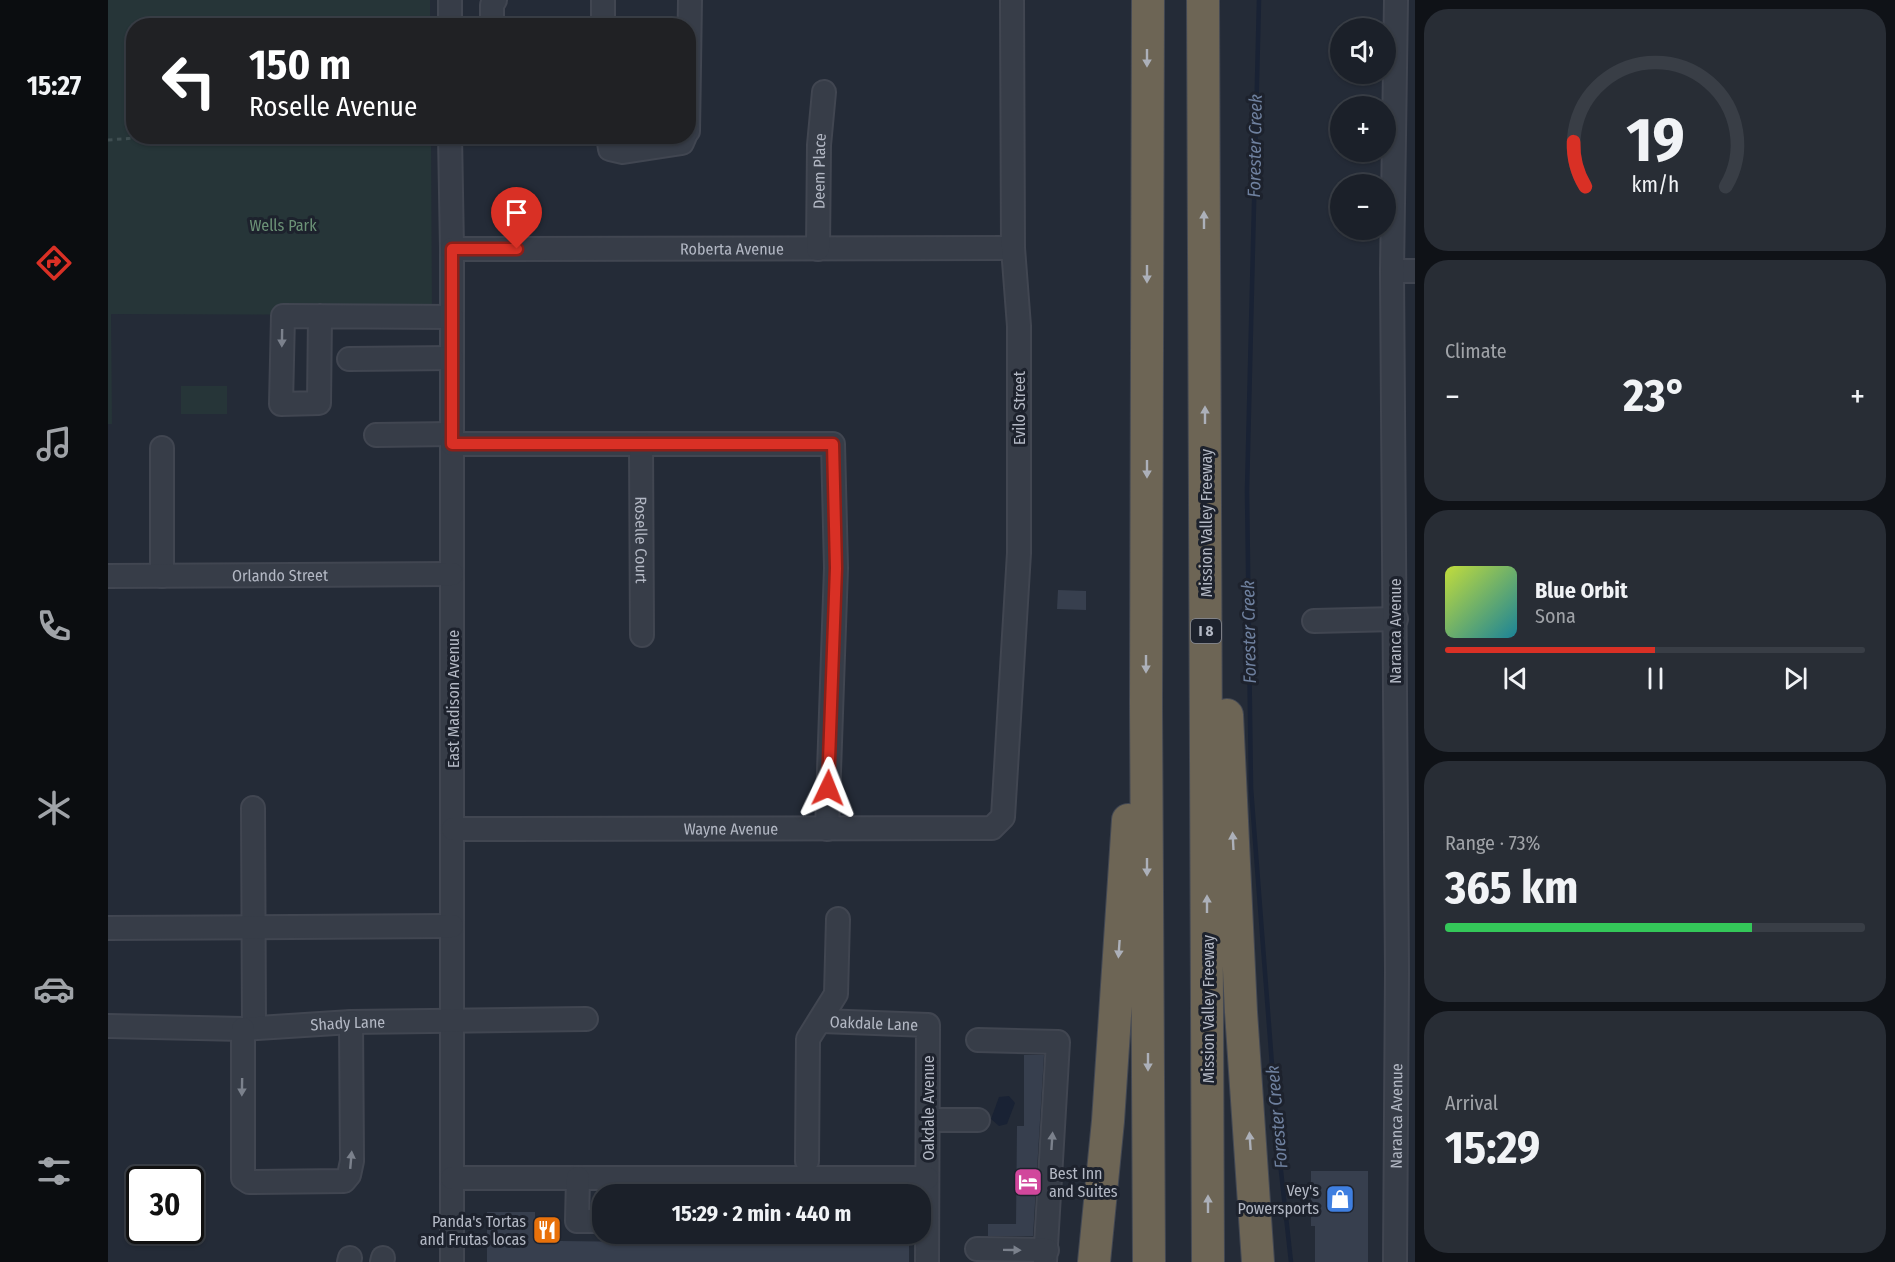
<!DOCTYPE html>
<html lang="en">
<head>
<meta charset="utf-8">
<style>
  :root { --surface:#1b2029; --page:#282d35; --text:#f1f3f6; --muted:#a0a3a8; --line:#393e46; --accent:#d93025 }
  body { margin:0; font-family:"Fira Sans Condensed",sans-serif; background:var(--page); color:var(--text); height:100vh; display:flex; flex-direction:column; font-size:22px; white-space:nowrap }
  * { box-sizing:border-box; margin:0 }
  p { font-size:20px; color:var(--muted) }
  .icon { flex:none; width:33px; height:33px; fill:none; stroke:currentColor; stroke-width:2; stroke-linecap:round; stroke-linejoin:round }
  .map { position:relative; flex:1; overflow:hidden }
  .drawer { display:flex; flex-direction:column; gap:9px; padding:9px; background:#0f1217; width:480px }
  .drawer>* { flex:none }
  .guide { position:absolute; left:18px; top:18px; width:570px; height:126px; border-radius:24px; box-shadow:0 2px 4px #0004,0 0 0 2px var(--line); background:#202124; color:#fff; overflow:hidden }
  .fabs { position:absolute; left:1222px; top:18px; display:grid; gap:12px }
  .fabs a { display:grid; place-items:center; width:66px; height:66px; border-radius:50%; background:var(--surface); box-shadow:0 2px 4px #0004,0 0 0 2px var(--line); font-size:30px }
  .speed { position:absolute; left:18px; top:1166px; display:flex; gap:12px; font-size:30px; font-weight:700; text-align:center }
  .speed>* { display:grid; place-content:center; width:78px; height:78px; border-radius:50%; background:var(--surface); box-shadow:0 2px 4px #0004,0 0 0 2px var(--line); line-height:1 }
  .speed .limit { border:3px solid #111; border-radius:9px; background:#fff; color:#111 }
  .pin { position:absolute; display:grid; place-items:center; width:51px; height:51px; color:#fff; margin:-62px -26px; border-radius:50% 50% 50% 0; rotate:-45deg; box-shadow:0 0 6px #0007 }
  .pin .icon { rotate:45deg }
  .me { position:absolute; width:66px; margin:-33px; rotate:2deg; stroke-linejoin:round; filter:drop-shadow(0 0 4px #0008) }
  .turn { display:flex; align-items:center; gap:21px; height:126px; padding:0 24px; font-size:27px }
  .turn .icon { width:78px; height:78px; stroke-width:2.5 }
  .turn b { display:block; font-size:42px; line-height:51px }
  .big { font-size:45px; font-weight:700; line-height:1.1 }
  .drawer .widget { flex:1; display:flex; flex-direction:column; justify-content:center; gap:9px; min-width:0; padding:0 21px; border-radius:24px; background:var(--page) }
  .drawer .dial { align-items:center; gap:0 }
  .dial svg { height:156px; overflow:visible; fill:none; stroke:var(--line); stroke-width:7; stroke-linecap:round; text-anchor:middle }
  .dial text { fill:var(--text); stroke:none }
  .song { display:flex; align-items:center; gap:18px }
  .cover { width:72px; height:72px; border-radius:9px; background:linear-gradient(135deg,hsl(70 70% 55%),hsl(190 70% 35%)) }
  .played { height:6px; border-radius:3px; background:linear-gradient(90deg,var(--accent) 50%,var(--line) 50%) }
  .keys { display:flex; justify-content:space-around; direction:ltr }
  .heat { display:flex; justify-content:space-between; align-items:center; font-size:33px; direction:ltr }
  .charge { height:9px; border-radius:4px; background:linear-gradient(90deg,#34c759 73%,var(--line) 0) }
  .trip { position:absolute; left:484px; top:1184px; width:339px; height:60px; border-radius:24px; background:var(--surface); box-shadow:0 2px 4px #0004,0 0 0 2px var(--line); font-weight:700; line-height:60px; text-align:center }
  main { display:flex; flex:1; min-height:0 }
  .tab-bar { display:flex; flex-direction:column; width:108px; justify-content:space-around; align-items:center; background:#0b0d10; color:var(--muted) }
  .tab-bar .icon { width:42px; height:42px }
  .tab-bar .active { color:var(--accent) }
  .tab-bar b { font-size:27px; color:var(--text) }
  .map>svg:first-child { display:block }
</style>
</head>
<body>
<main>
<nav class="tab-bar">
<b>15:27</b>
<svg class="icon active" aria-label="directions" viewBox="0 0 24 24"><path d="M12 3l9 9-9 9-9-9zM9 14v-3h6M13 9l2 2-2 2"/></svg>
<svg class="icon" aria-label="music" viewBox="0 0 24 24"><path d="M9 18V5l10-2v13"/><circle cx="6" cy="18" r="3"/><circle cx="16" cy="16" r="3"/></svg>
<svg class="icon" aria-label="phone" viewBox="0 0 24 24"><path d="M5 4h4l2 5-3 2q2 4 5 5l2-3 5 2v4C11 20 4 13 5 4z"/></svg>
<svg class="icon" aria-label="climate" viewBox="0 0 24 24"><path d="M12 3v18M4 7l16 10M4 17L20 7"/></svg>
<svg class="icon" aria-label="car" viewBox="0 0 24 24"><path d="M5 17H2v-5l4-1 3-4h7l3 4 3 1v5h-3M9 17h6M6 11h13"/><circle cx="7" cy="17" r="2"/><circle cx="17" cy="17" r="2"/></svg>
<svg class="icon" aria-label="filters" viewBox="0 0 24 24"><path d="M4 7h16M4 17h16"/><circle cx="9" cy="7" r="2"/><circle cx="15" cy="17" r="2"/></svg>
</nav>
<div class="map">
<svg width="1307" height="1262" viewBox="0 0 1307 1262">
  <rect width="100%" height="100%" fill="#242b37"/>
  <!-- green -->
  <path fill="#263538" d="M0,0H322V25L26,26V136L323,137L324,315L3,314L4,424H0Z
    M73,386H119V414H73Z"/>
  <!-- water -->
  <path fill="#192234" d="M901,1096L907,1103L899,1124L891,1126L883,1119L891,1097Z"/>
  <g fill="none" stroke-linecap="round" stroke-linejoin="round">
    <!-- stream -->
    <path stroke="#192234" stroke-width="4.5" d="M1151,0L1139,491L1143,788L1170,1144L1183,1262"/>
  </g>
  <!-- building -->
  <path fill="#373f4e" d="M950,590L978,591V610L949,609Z
    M916,1055H936L925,1236H880V1224H908L909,1126H916Z
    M1203,1171H1260V1262H1207V1226H1203Z
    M379,1212H427V1218H452V1241L536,1242V1233H801V1262H379Z"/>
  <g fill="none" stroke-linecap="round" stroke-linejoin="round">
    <!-- minor casing -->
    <g stroke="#414651" stroke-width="26">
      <g id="minor">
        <path d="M495,0V26"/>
        <path d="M342,26V0"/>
        <path d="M384,26V5L387,0"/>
        <path d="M580,131L582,0"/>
        <path d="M342,136L344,249V1262"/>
        <path d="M500,136L502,149L515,152L574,143L577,136"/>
        <path id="s1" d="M344,249L905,248"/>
        <path id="s2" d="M710,249L711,145L716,92"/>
        <path d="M1284,271H1307"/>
        <path d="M212,316L211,403L173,404L175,316L344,317"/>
        <path d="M241,359L344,358"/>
        <path d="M268,435L344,434"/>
        <path d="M344,444H725L728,568L719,829"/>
        <path id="s3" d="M533,444L534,635"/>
        <path d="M54,448V576"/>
        <path id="s4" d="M0,576L344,574"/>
        <path d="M1206,621L1288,619"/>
        <path d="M145,808L146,1028"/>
        <path id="s5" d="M345,829L884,828L895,817L911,553V326L905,248L904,0"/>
        <path d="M0,928L344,926"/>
        <path id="s6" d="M714,1021L820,1025L819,1262"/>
        <path id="s7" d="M0,1026L135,1029L243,1022L478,1019"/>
        <path d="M135,1029V1178L141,1182L236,1181L241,1175L244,1161L243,1022"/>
        <path d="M870,1040L950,1042L937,1262"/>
        <path d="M820,1120H870"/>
        <path d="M699,1161L700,1039L728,994L730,919"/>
        <path d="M344,1178H819"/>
        <path d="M470,1178L469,1221H495"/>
        <path d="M869,1249L939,1250"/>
        <path d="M241,1262L242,1258"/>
        <path d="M274,1262L275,1258"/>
        <path id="s8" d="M1287,1262L1289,972L1284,271L1288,0"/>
      </g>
    </g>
    <!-- highway casing -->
    <g stroke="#434853" stroke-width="34">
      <path id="highway" d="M1040,0L1038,704L1041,1262
        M1095,0L1100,1262
        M1119,715L1133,1012L1150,1262
        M986,1262L1000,1121L1020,820"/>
    </g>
    <!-- path -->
    <path stroke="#3f4e51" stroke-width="3" stroke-dasharray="4.5 4.5" stroke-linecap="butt" d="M0,140L54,136"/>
    <!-- minor -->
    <use href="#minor" stroke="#373d48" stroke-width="22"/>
    <!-- highway -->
    <use href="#highway" stroke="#6d6555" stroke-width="32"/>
  </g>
  <!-- one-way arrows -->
  <defs><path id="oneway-solid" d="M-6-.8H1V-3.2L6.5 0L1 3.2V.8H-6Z" transform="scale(1.5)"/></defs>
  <g fill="#acb0b9">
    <use href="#oneway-solid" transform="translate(1039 58) rotate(90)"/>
    <use href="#oneway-solid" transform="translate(1096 220) rotate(-90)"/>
    <use href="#oneway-solid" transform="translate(1039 274) rotate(90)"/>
    <use href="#oneway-solid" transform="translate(1097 415) rotate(-90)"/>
    <use href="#oneway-solid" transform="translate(1039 469) rotate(90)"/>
    <use href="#oneway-solid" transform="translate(1038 664) rotate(90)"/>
    <use href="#oneway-solid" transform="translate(1125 841) rotate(-93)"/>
    <use href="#oneway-solid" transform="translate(1039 867) rotate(90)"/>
    <use href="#oneway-solid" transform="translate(1099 904) rotate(-90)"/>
    <use href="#oneway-solid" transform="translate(1011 949) rotate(94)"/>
    <use href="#oneway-solid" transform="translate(1040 1062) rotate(90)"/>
    <use href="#oneway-solid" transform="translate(1142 1141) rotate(-94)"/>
    <use href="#oneway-solid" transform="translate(1100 1204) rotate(-90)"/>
  </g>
  <g fill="#7b818c">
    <use href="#oneway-solid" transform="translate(174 338) rotate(91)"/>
    <use href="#oneway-solid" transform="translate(134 1087) rotate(91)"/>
    <use href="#oneway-solid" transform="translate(944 1141) rotate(-86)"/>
    <use href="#oneway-solid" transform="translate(243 1160) rotate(-85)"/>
    <use href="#oneway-solid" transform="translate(904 1250) rotate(1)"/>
  </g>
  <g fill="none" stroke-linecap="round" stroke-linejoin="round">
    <!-- route casing -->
    <g stroke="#8d1f18" stroke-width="15">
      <path id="route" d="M409,249H344V444H725L728,568L720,788"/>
    </g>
    <!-- route -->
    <use href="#route" stroke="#d93025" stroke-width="10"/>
  </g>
  <!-- icons -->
  <defs>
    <g id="hotel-square" transform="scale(1.5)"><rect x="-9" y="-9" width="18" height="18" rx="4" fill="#d1479c" stroke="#1d222d"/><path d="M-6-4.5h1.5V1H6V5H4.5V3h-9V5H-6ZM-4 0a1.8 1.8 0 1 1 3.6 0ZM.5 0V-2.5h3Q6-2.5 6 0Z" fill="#fff"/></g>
    <g id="shop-square" transform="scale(1.5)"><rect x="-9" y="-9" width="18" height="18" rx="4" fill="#3f7fe0" stroke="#1d222d"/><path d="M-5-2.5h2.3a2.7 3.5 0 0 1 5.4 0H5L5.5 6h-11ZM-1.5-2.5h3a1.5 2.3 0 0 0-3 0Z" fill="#fff"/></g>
    <g id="restaurant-square" transform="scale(1.5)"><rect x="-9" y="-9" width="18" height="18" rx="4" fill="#e8710a" stroke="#1d222d"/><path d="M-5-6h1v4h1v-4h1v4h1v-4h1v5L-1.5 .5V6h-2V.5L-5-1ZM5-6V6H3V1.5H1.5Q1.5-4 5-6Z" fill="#fff"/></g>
  </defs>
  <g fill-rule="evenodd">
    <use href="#hotel-square" x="920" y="1182"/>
    <use href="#shop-square" x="1232" y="1199"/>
    <use href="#restaurant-square" x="439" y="1230"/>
  </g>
  <g text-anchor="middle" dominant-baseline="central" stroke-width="6" stroke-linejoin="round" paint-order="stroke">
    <!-- shield labels -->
    <rect fill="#1d222d" stroke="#868b97" stroke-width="1.5" x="1083" y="619" width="30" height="24" rx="4.5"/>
    <g font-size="15" font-weight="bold" fill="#b3b8c4">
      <text x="1098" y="631">I 8</text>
    </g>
    <!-- street labels -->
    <g font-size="16" fill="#b3b8c4" stroke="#1d222d">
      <text stroke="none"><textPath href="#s2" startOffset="78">Deem Place</textPath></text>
      <text stroke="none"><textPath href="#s1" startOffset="280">Roberta Avenue</textPath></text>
      <text transform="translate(911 408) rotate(-90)">Evilo Street</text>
      <text transform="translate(1098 523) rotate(-90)">Mission Valley Freeway</text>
      <text stroke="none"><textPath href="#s3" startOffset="96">Roselle Court</textPath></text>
      <text stroke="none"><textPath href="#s4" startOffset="172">Orlando Street</textPath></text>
      <text transform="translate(1287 631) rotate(-90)">Naranca Avenue</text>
      <text transform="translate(345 699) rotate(-90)">East Madison Avenue</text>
      <text stroke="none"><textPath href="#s5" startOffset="278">Wayne Avenue</textPath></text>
      <text transform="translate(1100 1009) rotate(-90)">Mission Valley Freeway</text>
      <text stroke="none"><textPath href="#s7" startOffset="240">Shady Lane</textPath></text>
      <text stroke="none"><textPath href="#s6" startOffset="52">Oakdale Lane</textPath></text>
      <text transform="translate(820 1108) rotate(-90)">Oakdale Avenue</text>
      <text stroke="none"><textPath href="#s8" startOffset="146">Naranca Avenue</textPath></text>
    </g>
    <!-- park labels -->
    <g font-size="16" fill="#6c9277" stroke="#1d222d">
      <text x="175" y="225">Wells Park</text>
    </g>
    <!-- poi labels -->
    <g font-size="16" fill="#b3b8c4" stroke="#1d222d" text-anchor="end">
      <text x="941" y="1173" text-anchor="start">Best Inn<tspan x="941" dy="18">and Suites</tspan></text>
      <text x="1211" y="1190">Vey's<tspan x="1211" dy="18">Powersports</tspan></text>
      <text x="418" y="1221">Panda's Tortas<tspan x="418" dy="18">and Frutas locas</tspan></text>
    </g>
    <!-- water labels -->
    <g font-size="18" font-style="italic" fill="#6f819f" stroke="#1d222d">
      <text transform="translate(1147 146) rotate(-89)">Forester Creek</text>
      <text transform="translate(1141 632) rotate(-91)">Forester Creek</text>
      <text transform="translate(1169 1117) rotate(-95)">Forester Creek</text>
    </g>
  </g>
</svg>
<div class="fabs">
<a><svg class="icon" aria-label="sound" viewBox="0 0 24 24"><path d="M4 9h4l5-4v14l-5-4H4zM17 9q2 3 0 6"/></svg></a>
<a>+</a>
<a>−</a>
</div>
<div class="speed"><div class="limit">30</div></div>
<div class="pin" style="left:409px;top:249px;background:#d93025"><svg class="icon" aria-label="arrive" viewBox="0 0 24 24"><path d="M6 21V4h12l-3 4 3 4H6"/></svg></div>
<svg class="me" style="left:720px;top:788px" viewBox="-20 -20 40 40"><path d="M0-17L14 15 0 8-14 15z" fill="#d93025" stroke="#fff" stroke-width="4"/></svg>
<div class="trip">15:29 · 2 min · 440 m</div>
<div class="guide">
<div class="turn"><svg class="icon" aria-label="left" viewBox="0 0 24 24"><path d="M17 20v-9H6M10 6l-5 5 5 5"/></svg><div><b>150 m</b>Roselle Avenue</div></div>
</div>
</div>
<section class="drawer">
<div class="widget dial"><svg viewBox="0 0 100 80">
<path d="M14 69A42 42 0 1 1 86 69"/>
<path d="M14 69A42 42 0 0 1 8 46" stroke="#d93025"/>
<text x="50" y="56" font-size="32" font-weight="700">19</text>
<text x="50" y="72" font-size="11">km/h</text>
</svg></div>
<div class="widget"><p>Climate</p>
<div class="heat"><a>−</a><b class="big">23°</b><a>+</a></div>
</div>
<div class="widget">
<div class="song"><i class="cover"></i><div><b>Blue Orbit</b><p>Sona</p></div></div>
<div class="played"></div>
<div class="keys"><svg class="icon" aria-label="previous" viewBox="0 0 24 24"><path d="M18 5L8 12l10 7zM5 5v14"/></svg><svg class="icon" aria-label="pause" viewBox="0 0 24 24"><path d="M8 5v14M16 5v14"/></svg><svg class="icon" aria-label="next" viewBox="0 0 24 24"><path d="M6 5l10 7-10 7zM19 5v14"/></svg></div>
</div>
<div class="widget"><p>Range · 73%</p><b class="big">365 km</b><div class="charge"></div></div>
<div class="widget"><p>Arrival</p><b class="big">15:29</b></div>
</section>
</main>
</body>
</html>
